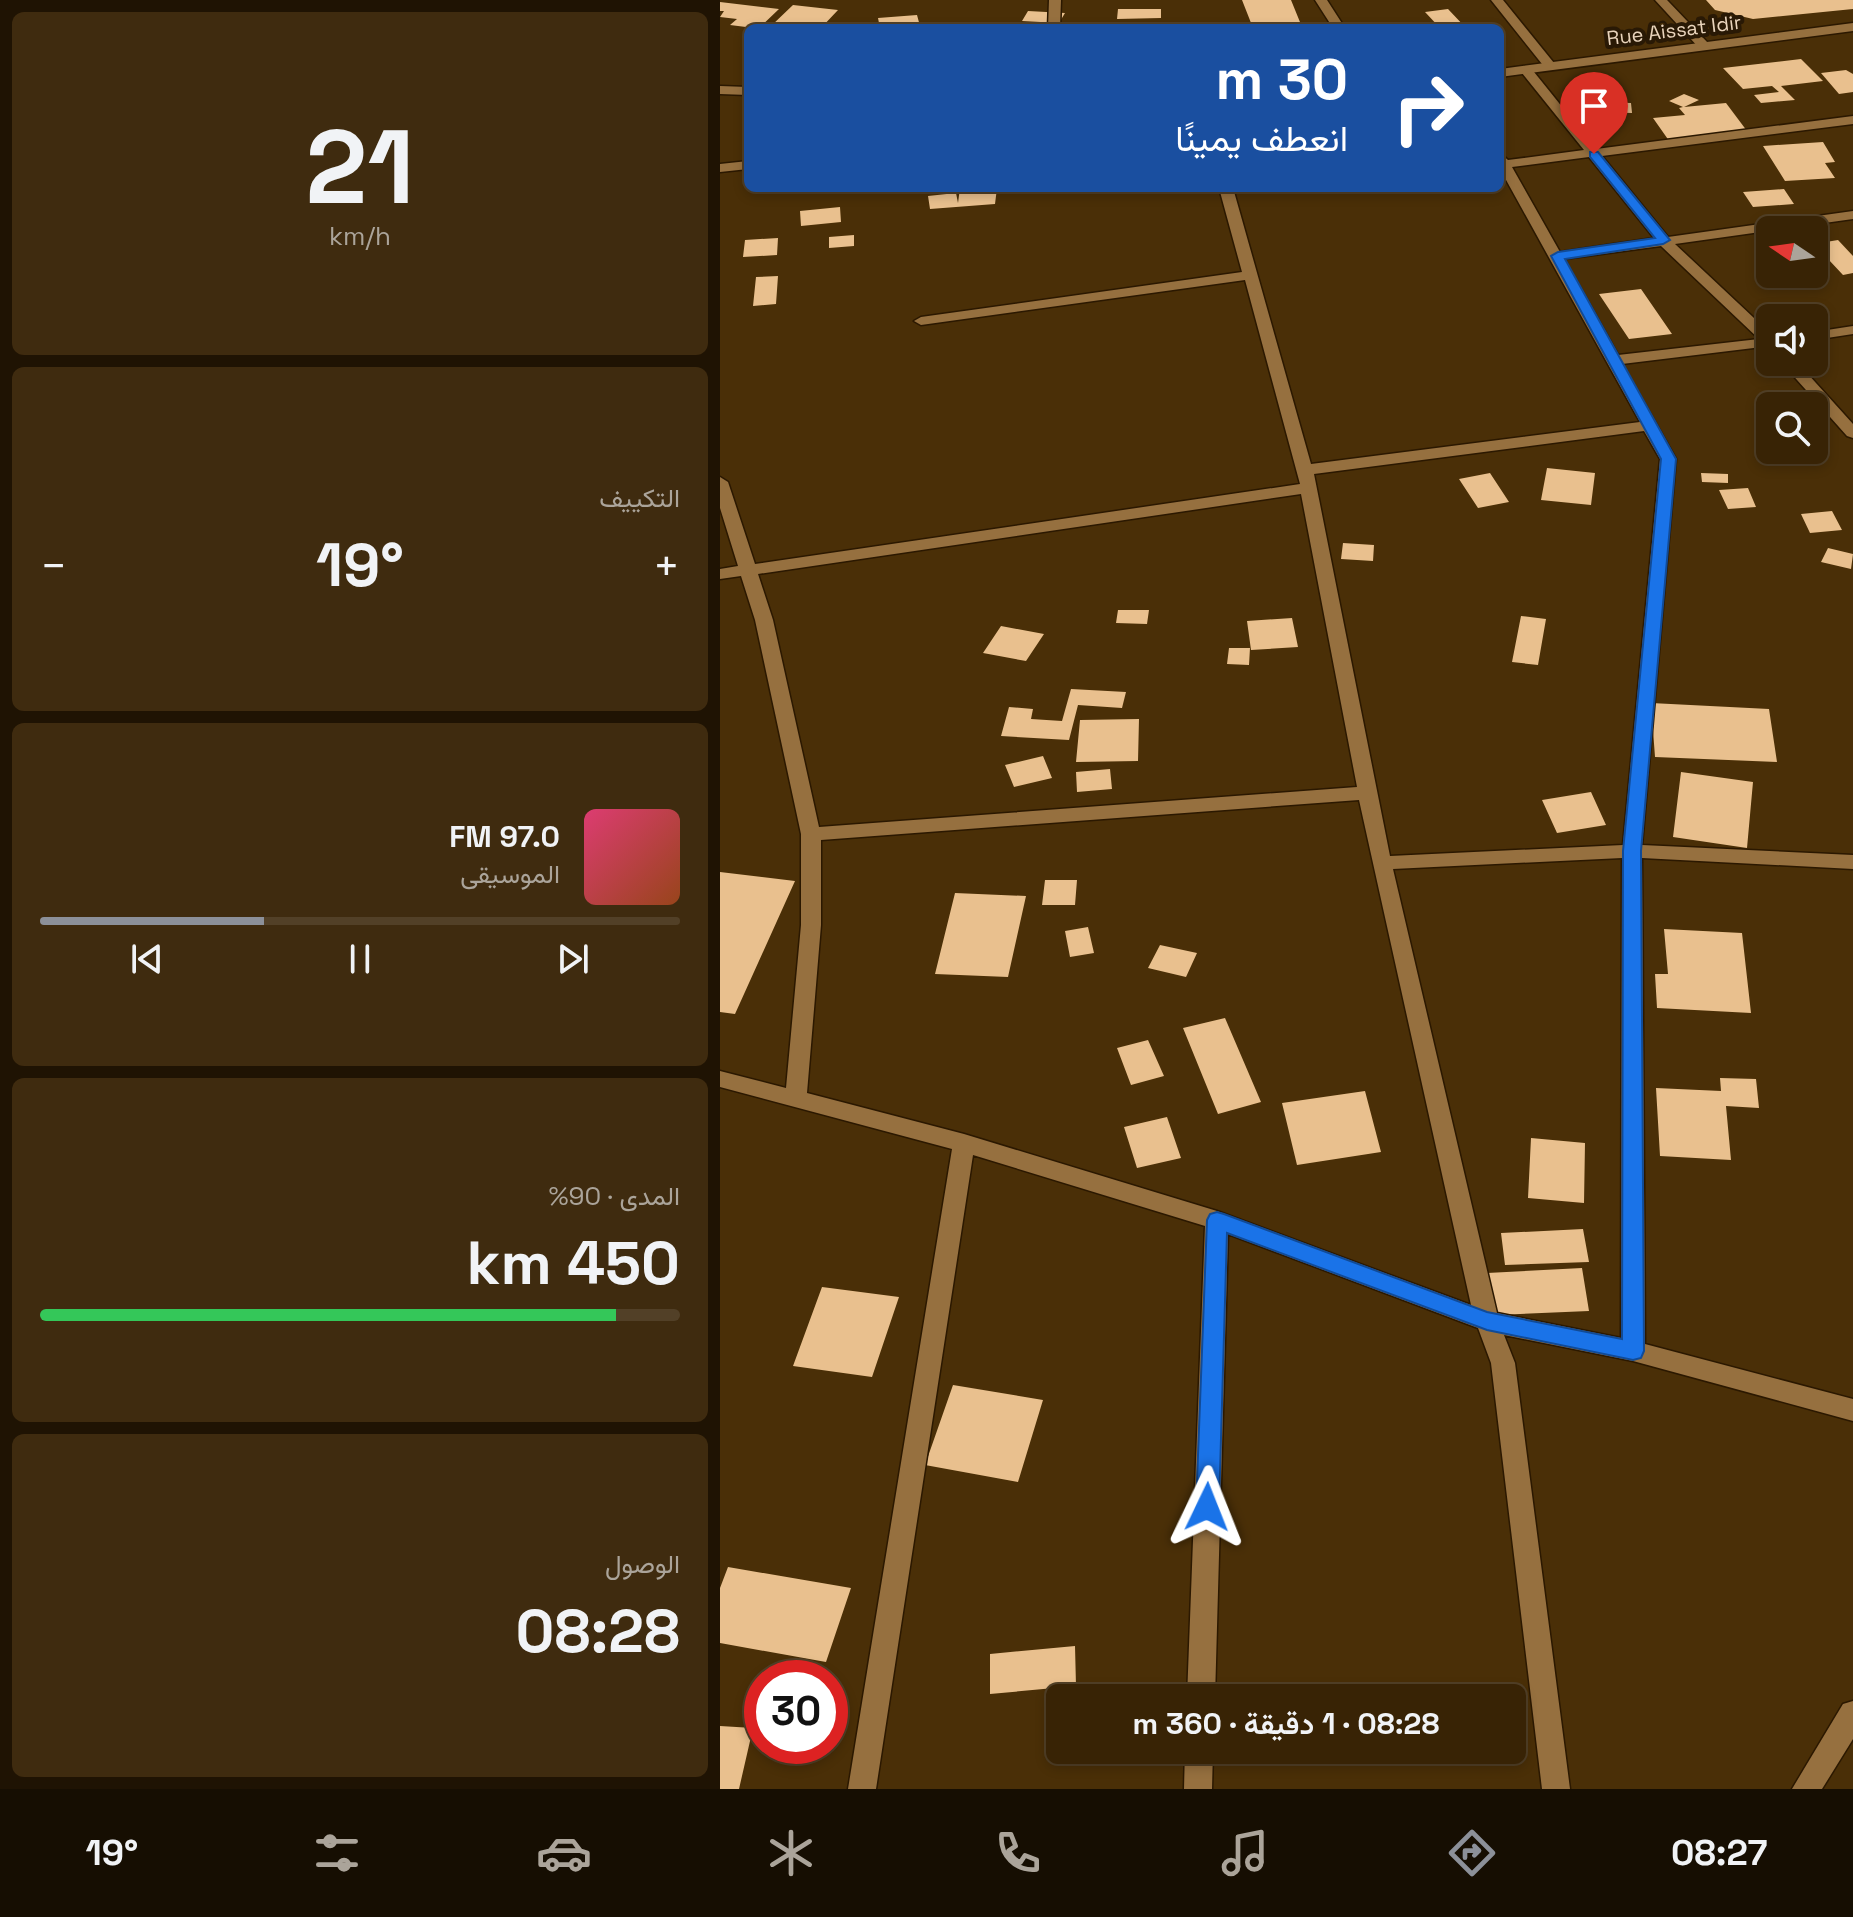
<!DOCTYPE html>
<html lang="ar">
<head>
<meta charset="utf-8">
<style>
  :root { --surface:#382305; --page:#3f2b0f; --text:#f1f3f6; --muted:#aba49a; --line:#524027; --accent:#8c9099 }
  body { margin:0; font-family:"Space Grotesk",Vazirmatn,sans-serif; background:var(--page); color:var(--text); direction:rtl; height:100vh; display:flex; flex-direction:column; font-size:30px; white-space:nowrap }
  * { box-sizing:border-box; margin:0 }
  p { font-size:26px; color:var(--muted) }
  .icon { flex:none; width:44px; height:44px; fill:none; stroke:currentColor; stroke-width:2; stroke-linecap:round; stroke-linejoin:round }
  .map { position:relative; flex:1; overflow:hidden; direction:ltr }
  .sheet { display:flex; flex-direction:column; gap:12px; padding:12px; background:#1f1303; width:720px }
  .sheet>* { flex:none }
  .banner { position:absolute; left:24px; top:24px; width:760px; height:168px; border-radius:12px; box-shadow:0 4px 12px #0003,0 0 0 2px var(--line); direction:rtl; background:#1a4fa0; color:#fff; overflow:hidden }
  .needle { width:52px; rotate:283deg }
  .controls { position:absolute; left:1036px; top:216px; display:grid; gap:16px }
  .controls a { display:grid; place-items:center; width:72px; height:72px; border-radius:12px; background:var(--surface); box-shadow:0 4px 12px #0003,0 0 0 2px var(--line); font-size:40px }
  .speed { position:absolute; left:24px; top:1660px; display:flex; gap:16px; font-size:40px; font-weight:700; text-align:center }
  .speed>* { display:grid; place-content:center; width:104px; height:104px; border-radius:50%; background:var(--surface); box-shadow:0 4px 12px #0003,0 0 0 2px var(--line); line-height:1 }
  .speed .limit { border:12px solid #d22; background:#fff; color:#111 }
  .pin { position:absolute; display:grid; place-items:center; width:68px; height:68px; color:#fff; margin:-82px -34px; border-radius:50% 50% 50% 0; rotate:-45deg; box-shadow:0 0 8px #0007 }
  .pin .icon { rotate:45deg }
  .me { position:absolute; width:88px; margin:-44px; rotate:2deg; stroke-linejoin:round; filter:drop-shadow(0 0 6px #0008) }
  .turn { display:flex; align-items:center; gap:28px; height:168px; padding:0 24px; font-size:36px }
  .turn .icon { width:104px; height:104px; stroke-width:2.5 }
  .turn b { display:block; font-size:56px; line-height:68px }
  .big { font-size:60px; font-weight:600; line-height:1.1 }
  .sheet .card { flex:1; display:flex; flex-direction:column; justify-content:center; gap:12px; min-width:0; padding:0 28px; border-radius:12px; background:var(--page) }
  .sheet .dial { align-items:center; gap:0 }
  .dial b { font-size:104px; line-height:1 }
  .song { display:flex; align-items:center; gap:24px }
  .cover { width:96px; height:96px; border-radius:12px; background:linear-gradient(135deg,hsl(340 70% 55%),hsl(20 70% 35%)) }
  .played { height:8px; border-radius:4px; background:linear-gradient(90deg,var(--accent) 35%,var(--line) 35%) }
  .keys { display:flex; justify-content:space-around; direction:ltr }
  .heat { display:flex; justify-content:space-between; align-items:center; font-size:44px; direction:ltr }
  .charge { height:12px; border-radius:6px; background:linear-gradient(90deg,#34c759 90%,var(--line) 0) }
  .trip { position:absolute; left:326px; top:1684px; width:480px; height:80px; border-radius:12px; background:var(--surface); box-shadow:0 4px 12px #0003,0 0 0 2px var(--line); font-weight:600; line-height:80px; text-align:center; direction:rtl }
  .tab-bar { display:flex; height:128px; justify-content:space-around; align-items:center; background:#160e02; color:var(--muted) }
  .tab-bar .icon { width:56px; height:56px }
  .tab-bar .selected { color:var(--accent) }
  .tab-bar b { font-size:36px; color:var(--text) }
  main { display:flex; flex:1; min-height:0 }
  .map>svg:first-child { display:block }
</style>
</head>
<body>
<main>
<div class="map">
<svg width="1133" height="1789" viewBox="0 0 1133 1789">
  <rect width="100%" height="100%" fill="#4a2f07"/>
  <!-- building -->
  <path fill="#e9c08e" d="M522,0H571L582,27L533,28Z
    M986,0H1133V9L1033,19L995,10Z
    M0,2L59,9L39,28H34L10,25L17,19L0,17L4,11H0Z
    M73,5L118,10L101,28L51,26Z
    M398,9H441V18L397,19Z
    M728,9L746,28H720L705,12Z
    M308,11L345,13L339,23L302,21Z
    M197,15L200,26L160,28L158,18Z
    M1081,59L1103,81L1061,86L1075,100L1041,103L1034,95L1059,92L1052,86L1023,89L1003,68Z
    M1126,70L1133,74V92L1119,94L1101,73Z
    M964,94L979,100L964,107L1006,103L1027,131L983,135L987,141L952,145L933,118L965,115L959,108L963,107L949,101Z
    M879,102L911,103L912,113L880,112Z
    M1103,142L1115,162L1105,163L1115,178L1065,181L1043,146Z
    M240,188H277L275,204L210,209L208,196L236,193L238,203Z
    M1064,189L1074,204L1033,207L1023,192Z
    M120,207L121,222L81,226L80,211Z
    M134,235V246L109,248V237Z
    M58,238L57,255L23,257L25,240Z
    M1118,240L1133,256V273L1123,275L1094,244Z
    M58,276L56,304L33,306L36,277Z
    M921,289L952,334L909,339L879,294Z
    M827,468L875,473L871,505L821,500Z
    M770,473L789,502L758,508L739,479Z
    M981,473L1008,474V483L982,482Z
    M1028,488L1036,507L1008,509L999,490Z
    M1112,511L1122,530L1090,533L1081,514Z
    M623,543L654,545L653,561L621,559Z
    M1108,548L1133,554L1131,569L1101,562Z
    M398,610H429L427,624L396,623Z
    M801,616L826,619L818,665L792,662Z
    M572,618L578,647L531,650L527,621Z
    M281,626L324,634L306,661L263,653Z
    M509,648H530L529,665L507,664Z
    M351,689L406,692L402,708L358,705L349,740L281,736L289,707L313,709L311,719L342,721Z
    M931,703L1049,709L1057,762L935,757Z
    M419,719L418,761L356,762L360,720Z
    M323,756L332,778L294,787L285,765Z
    M390,769L392,789L357,792L356,772Z
    M961,772L1033,782L1027,848L953,837Z
    M871,792L886,825L837,833L822,800Z
    M0,872L75,881L15,1014L0,1012Z
    M325,880H357L355,905H322Z
    M235,893L306,896L288,977L215,974Z
    M368,927L374,953L350,957L345,931Z
    M944,929L1022,933L1031,1013L937,1008L935,974H948Z
    M440,945L477,953L466,977L428,968Z
    M505,1018L541,1102L498,1114L463,1028Z
    M428,1040L444,1076L411,1085L397,1048Z
    M1000,1078L1036,1079L1039,1108L1006,1106L1011,1160L940,1156L936,1088L1001,1091Z
    M645,1091L661,1152L577,1165L562,1103Z
    M447,1117L461,1158L417,1168L404,1127Z
    M811,1138L865,1143L864,1203L808,1198Z
    M863,1229L869,1262L785,1265L781,1233Z
    M862,1268L869,1311L774,1315L767,1273Z
    M102,1287L179,1297L152,1377L73,1366Z
    M233,1385L323,1400L298,1482L205,1465Z
    M8,1567L131,1588L106,1662L0,1643V1588Z
    M355,1646L356,1686L270,1694V1654Z
    M0,1726L33,1728L19,1789H0Z"/>
  <g fill="none" stroke-linecap="round" stroke-linejoin="round">
    <!-- street casing -->
    <g stroke="#2b1800" stroke-width="3">
      <path id="street" d="M329,0H341L340,28H328Z
        M595,0H607L625,28H613Z
        M771,0H783L834,63V69H826Z
        M935,0H947L988,43V49H980Z
        M802,67H810L876,149L1133,116V124L882,156L948,237L1133,211V219L955,244L1050,333V346L902,364L956,459L922,845L1133,855V869L922,858L925,1344L1133,1399V1421L913,1361L784,1335L795,1363L850,1789H822L771,1363L758,1328L508,1234L495,1698H467L485,1226L253,1155L156,1789H128L232,1149L0,1087V1071L66,1088L81,925V834L35,620L21,576L0,579V569L18,566L0,508V477L8,482L35,564L580,484L525,280L201,325L194,321L201,317L522,272L499,188H513L591,464L920,422L780,169V153L788,160L864,150L802,73ZM869,157L934,238L840,252L792,167ZM941,246L1039,339L898,355L844,259ZM924,431L940,459L903,845L670,856L594,474ZM581,494L637,787L99,827L53,620L38,574ZM639,800L751,1305L497,1211L244,1134L87,1093L101,925V840ZM902,858L901,1338L777,1313L673,869Z
        M0,86L28,87V95L0,94Z
        M1133,326V334L1094,340V332Z
        M1061,362H1077L1133,424V438L1127,436Z
        M1133,1701V1739L1102,1789H1072L1123,1704Z
        M465,1750H493L492,1789H464Z"/>
    </g>
    <!-- secondary casing -->
    <g stroke="#2b1800" stroke-width="3">
      <path id="secondary" d="M1133,23V31L780,77V69Z
        M28,161V169L0,172V164Z"/>
    </g>
    <!-- street -->
    <use href="#street" fill="#96703f" fill-rule="evenodd"/>
    <!-- secondary -->
    <use href="#secondary" fill="#96703f" fill-rule="evenodd"/>
  </g>
  <!-- route -->
  <path fill="#1a73e8" stroke="#114b97" stroke-width="2" d="M870,152H878L950,240L943,244L845,259L956,459L921,851L924,1351L921,1358L913,1360L767,1330L507,1233L499,1507L495,1515L487,1518L479,1515L476,1507L487,1220L490,1214L497,1212L504,1214L767,1312L902,1339L903,851L941,459L831,256L838,252L935,238L870,157Z"/>
  <g text-anchor="middle" dominant-baseline="central" stroke-width="8" stroke-linejoin="round" paint-order="stroke">
    <!-- far-street labels -->
    <g font-size="20" fill="#e9d4bc" stroke="#291905">
      <text transform="translate(954 30) rotate(-7)">Rue Aissat Idir</text>
    </g>
  </g>
</svg>
<div class="controls">
<a><svg class="needle" viewBox="-14 -14 28 28"><path d="M0-13l5 13h-10z" fill="#e53935"/><path d="M0 13l5-13h-10z" fill="#aba49a"/></svg></a>
<a><svg class="icon" aria-label="sound" viewBox="0 0 24 24"><path d="M4 9h4l5-4v14l-5-4H4zM17 9q2 3 0 6"/></svg></a>
<a><svg class="icon" aria-label="search" viewBox="0 0 24 24"><circle cx="10" cy="10" r="6"/><path d="M15 15l6 6"/></svg></a>
</div>
<div class="speed"><div class="limit">30</div></div>
<div class="pin" style="left:874px;top:154px;background:#d93025"><svg class="icon" aria-label="arrive" viewBox="0 0 24 24"><path d="M6 21V4h12l-3 4 3 4H6"/></svg></div>
<svg class="me" style="left:487px;top:1507px" viewBox="-20 -20 40 40"><path d="M0-17L14 15 0 8-14 15z" fill="#1a73e8" stroke="#fff" stroke-width="4"/></svg>
<div class="trip">08:28 · 1 دقيقة · 360 m</div>
<div class="banner">
<div class="turn"><svg class="icon" aria-label="right" viewBox="0 0 24 24"><path d="M7 20v-9h11M14 6l5 5-5 5"/></svg><div><b>30 m</b>انعطف يمينًا</div></div>
</div>
</div>
<section class="sheet">
<div class="card dial"><b>21</b><p>km/h</p></div>
<div class="card"><p>التكييف</p>
<div class="heat"><a>−</a><b class="big">19°</b><a>+</a></div>
</div>
<div class="card">
<div class="song"><i class="cover"></i><div><b>97.0 FM</b><p>الموسيقى</p></div></div>
<div class="played"></div>
<div class="keys"><svg class="icon" aria-label="previous" viewBox="0 0 24 24"><path d="M18 5L8 12l10 7zM5 5v14"/></svg><svg class="icon" aria-label="pause" viewBox="0 0 24 24"><path d="M8 5v14M16 5v14"/></svg><svg class="icon" aria-label="next" viewBox="0 0 24 24"><path d="M6 5l10 7-10 7zM19 5v14"/></svg></div>
</div>
<div class="card"><p>المدى · 90%</p><b class="big">450 km</b><div class="charge"></div></div>
<div class="card"><p>الوصول</p><b class="big">08:28</b></div>
</section>
</main>
<nav class="tab-bar">
<b>08:27</b>
<svg class="icon selected" aria-label="directions" viewBox="0 0 24 24"><path d="M12 3l9 9-9 9-9-9zM9 14v-3h6M13 9l2 2-2 2"/></svg>
<svg class="icon" aria-label="music" viewBox="0 0 24 24"><path d="M9 18V5l10-2v13"/><circle cx="6" cy="18" r="3"/><circle cx="16" cy="16" r="3"/></svg>
<svg class="icon" aria-label="phone" viewBox="0 0 24 24"><path d="M5 4h4l2 5-3 2q2 4 5 5l2-3 5 2v4C11 20 4 13 5 4z"/></svg>
<svg class="icon" aria-label="climate" viewBox="0 0 24 24"><path d="M12 3v18M4 7l16 10M4 17L20 7"/></svg>
<svg class="icon" aria-label="car" viewBox="0 0 24 24"><path d="M5 17H2v-5l4-1 3-4h7l3 4 3 1v5h-3M9 17h6M6 11h13"/><circle cx="7" cy="17" r="2"/><circle cx="17" cy="17" r="2"/></svg>
<svg class="icon" aria-label="filters" viewBox="0 0 24 24"><path d="M4 7h16M4 17h16"/><circle cx="9" cy="7" r="2"/><circle cx="15" cy="17" r="2"/></svg>
<b>19°</b>
</nav>
</body>
</html>
